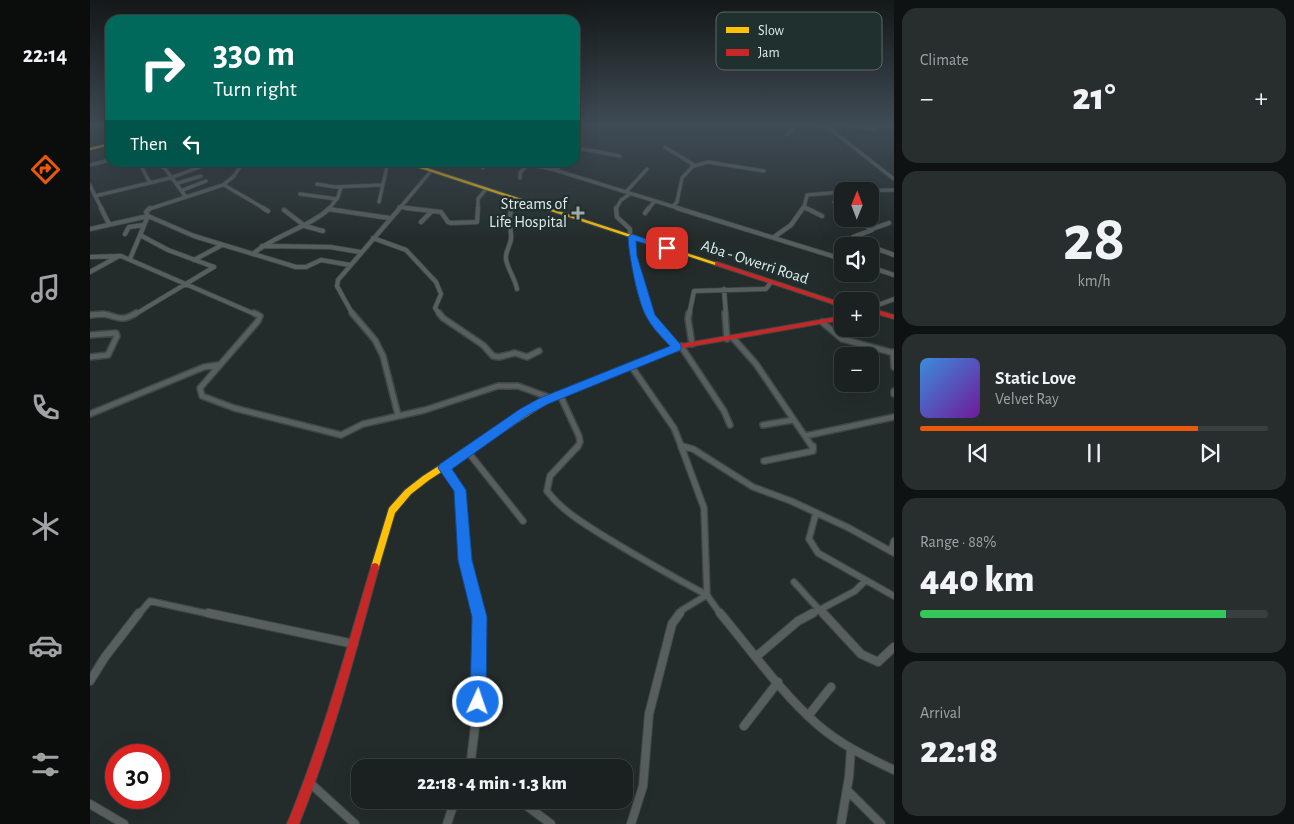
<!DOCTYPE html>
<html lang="en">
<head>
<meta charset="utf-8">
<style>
  :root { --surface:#1b2120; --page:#282e2d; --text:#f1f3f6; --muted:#a0a3a5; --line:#393e3e; --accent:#ea580c }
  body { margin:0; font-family:"Alegreya Sans",sans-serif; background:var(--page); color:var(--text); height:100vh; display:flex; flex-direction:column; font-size:19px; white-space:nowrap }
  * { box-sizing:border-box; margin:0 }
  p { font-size:16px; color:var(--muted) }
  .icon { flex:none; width:28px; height:28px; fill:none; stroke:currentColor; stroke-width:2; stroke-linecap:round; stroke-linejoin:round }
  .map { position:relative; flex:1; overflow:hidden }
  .details { display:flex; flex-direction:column; gap:8px; padding:8px; background:#0f1212; width:400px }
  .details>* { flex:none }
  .top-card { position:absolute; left:15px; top:15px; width:475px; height:152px; border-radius:15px; box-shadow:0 5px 20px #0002,0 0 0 1px var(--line); background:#00695c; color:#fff; overflow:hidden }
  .needle { width:32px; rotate:1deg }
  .buttons { position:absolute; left:744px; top:182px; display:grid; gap:10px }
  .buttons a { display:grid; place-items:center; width:45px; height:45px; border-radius:10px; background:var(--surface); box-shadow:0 5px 20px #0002,0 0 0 1px var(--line); font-size:25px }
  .speed { position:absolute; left:15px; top:744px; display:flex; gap:10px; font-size:25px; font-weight:700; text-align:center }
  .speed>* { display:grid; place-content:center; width:65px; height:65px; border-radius:50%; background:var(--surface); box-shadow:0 5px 20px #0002,0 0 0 1px var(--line); line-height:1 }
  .speed .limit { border:8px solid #d22; background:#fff; color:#111 }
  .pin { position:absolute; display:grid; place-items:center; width:42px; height:42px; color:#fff; margin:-21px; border-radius:10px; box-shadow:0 2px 8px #0006 }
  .me { position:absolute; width:55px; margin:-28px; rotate:3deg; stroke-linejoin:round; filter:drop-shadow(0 0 4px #0008) }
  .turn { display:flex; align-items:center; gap:18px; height:105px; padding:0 25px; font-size:22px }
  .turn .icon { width:65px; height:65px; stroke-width:2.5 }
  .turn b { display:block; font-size:35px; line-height:42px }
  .then { display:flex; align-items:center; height:48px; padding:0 25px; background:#0003; gap:10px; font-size:19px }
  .big { font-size:38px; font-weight:800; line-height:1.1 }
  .details .widget { flex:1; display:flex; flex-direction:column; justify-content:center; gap:8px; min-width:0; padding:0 18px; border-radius:15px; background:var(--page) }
  .details .dial { align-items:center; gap:0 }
  .dial b { font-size:65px; line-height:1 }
  .song { display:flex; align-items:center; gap:15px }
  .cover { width:60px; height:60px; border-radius:8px; background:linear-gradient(135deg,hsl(210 70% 55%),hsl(280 70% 35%)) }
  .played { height:5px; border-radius:2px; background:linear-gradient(90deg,var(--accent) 80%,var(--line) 80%) }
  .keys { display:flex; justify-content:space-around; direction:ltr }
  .heat { display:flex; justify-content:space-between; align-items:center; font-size:28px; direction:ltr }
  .charge { height:8px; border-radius:4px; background:linear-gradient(90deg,#34c759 88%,var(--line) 0) }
  .trip { position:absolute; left:261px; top:759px; width:282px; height:50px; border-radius:15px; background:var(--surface); box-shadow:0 5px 20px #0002,0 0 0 1px var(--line); font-weight:800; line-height:50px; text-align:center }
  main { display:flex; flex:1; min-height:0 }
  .tab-bar { display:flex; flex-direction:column; width:90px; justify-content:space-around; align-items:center; background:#0b0d0d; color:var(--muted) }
  .tab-bar .icon { width:35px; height:35px }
  .tab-bar .selected { color:var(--accent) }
  .tab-bar b { font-size:22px; color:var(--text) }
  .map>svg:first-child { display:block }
</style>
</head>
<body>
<main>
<nav class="tab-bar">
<b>22:14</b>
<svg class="icon selected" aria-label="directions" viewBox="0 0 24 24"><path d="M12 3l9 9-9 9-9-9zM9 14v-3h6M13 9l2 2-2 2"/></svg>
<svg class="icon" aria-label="music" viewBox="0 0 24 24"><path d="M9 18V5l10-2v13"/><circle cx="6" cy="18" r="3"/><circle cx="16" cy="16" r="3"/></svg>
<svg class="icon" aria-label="phone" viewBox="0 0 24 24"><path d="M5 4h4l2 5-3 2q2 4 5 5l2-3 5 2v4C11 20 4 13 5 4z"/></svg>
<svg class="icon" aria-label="climate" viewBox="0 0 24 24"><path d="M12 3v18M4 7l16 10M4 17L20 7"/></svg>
<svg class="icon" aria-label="car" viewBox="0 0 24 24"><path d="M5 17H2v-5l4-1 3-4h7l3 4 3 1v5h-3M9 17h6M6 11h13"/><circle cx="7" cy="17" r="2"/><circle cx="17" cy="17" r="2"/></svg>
<svg class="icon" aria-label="filters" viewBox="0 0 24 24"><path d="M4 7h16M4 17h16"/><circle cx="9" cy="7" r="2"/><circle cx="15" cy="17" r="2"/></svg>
</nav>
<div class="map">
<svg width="804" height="824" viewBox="0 0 804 824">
  <rect width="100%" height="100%" fill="#242c2b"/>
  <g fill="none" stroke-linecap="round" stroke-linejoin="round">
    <!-- street-far4 casing -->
    <g stroke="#3f4746" stroke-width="4.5">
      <path id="street-far4" d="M487,124L491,126
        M720,124L737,128
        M734,124L804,179
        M758,126L786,129L783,124
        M789,126L804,125
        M739,129L744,128L743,124
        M697,135L706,124
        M485,143H489
        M575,147L604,165L592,178L587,202L583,206
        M485,154L493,149L530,156
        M49,162L60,183
        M70,162L96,197
        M430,162L465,170L591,209
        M0,165L20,160
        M604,166L618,162L674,171
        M72,167L86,162
        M393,168L399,162
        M465,170L475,162
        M430,178V173L438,164
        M88,183L111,176
        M227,184L245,187L292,185
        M0,185L5,196L80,178L124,162
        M134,185L175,209
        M93,190L116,181
        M764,191L804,190
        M536,192L557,169
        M210,194L247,199
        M5,196L12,209
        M289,202L298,162
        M744,202L752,208
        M309,207L326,209
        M59,209L133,185L144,176L153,162
        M239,209L248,197L251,187
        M309,209L341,171
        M388,209V199L396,189
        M422,209L425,199
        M526,209L531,200L540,194
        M558,209L565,201
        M713,209L714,207
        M718,209L714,207L717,195L752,192"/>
    </g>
    <!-- street-far3 casing -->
    <g stroke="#3f4746" stroke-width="5.5">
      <path id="street-far3" d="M11,208L19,224
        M60,208L56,212L58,216L104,236L206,267H216L231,260L260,265
        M173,208L178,211
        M316,208L351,212L358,222L361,223L387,222L388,208
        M422,208C416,225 422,226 421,239C420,246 415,252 416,259C417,268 425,278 427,289
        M526,208L527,217L540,229V233
        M587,208L752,259
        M716,208L732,216
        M238,209L299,218
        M194,210L215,226L233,231
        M555,213L559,208
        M767,219L782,230L763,237V240L804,255
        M331,222L342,211
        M0,229L58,216
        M782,229L799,223
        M35,234L39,227L54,225
        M50,235L78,250L124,267
        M542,237L547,277L560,315
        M684,237L701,225L713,208
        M283,238L316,250L346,282L351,294L345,308L350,315
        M172,246L240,247L270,252
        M164,253C187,234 218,228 240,208
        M0,257L31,256L167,315
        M40,259L58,216
        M104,260L132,245
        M780,267L804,275
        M0,272L29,256
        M634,289L636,315
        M780,308L804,299
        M4,315H16
        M44,315L124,267
        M263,315L247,286L248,280L310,208
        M599,315L604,291L676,289L681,282"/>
    </g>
    <!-- street-far2 casing -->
    <g stroke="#3f4746" stroke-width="8">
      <path id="street-far2" d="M164,313L170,316L168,321L110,388L112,396L144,408L251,435L273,424L335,410L408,386H428L461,398
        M262,313L285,340L293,356L308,415
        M349,313L353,318L393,345L403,356L409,357L425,353L437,357L449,351
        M559,313L569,329L587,348
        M599,313L598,319L602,344
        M635,313L637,339
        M0,315C4,315 9,314 13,314C28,316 30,323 46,313
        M732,322L752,339L804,353
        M0,335L26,333L27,336L18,355L0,357
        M643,338L666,364L723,448
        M591,346L634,411L640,425
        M803,352L804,367
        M541,366L584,428L592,448
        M804,391V394
        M470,395L489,436L490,442L487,448
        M0,414L114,367L128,365
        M673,425L703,420
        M715,436L804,417
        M591,446L597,448"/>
    </g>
    <!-- street-far1 casing -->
    <g stroke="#3f4746" stroke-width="8">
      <path id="street-far1" d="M488,446L460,476L457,491C472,511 496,525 517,538C550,558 583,577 617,595
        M591,446L614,508L617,595L631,615
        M592,446L603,449L663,487L701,501L759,528L804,553
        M378,452L433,521
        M674,461L723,451V446
        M354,468L370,490L375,560L388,615
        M726,513L719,539L728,553L804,596
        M801,551L804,541
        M704,582L734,615
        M48,615L60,601L124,615
        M589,615L592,610L617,595
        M720,615L765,591L775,581"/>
    </g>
    <!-- street casing -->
    <g stroke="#3f4746" stroke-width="10">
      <path id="street" d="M118,613L264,644
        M630,613C661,650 693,695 728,725C751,745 777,757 804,770
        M733,613L771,654L788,662L804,647
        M667,656L708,621L723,613
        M0,681L15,657L49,613
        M718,716L741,687
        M654,726L688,682
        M380,768L388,702V613
        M220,783L265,824
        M757,790L791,824
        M429,800L461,824
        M0,804L34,824
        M357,824L365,800
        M541,824L553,786L559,714L582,624L590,613
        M751,824L759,777L761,749"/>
    </g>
    <!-- slow casing -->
    <g stroke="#3f4746" stroke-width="2">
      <path id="slow" d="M20,143V145L0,150V148Z
        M311,162H319L630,264L629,265H625Z
        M457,397L460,400L459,402L339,480L321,494L305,513L288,570L285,571L282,570L281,567L299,508L315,490L333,476Z"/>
    </g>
    <!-- jam casing -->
    <g stroke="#3f4746" stroke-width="2">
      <path id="jam" d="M627,262L752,303V307L625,265V263Z
        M780,308L804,315V319L780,312Z
        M752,316V320L592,348L459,402H455L454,400L455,398L591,344Z
        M285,563L288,564L289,567C265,654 243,740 209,824H197C232,740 255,654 281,567L282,564Z"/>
    </g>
    <!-- street-far4 -->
    <use href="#street-far4" stroke="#585e5d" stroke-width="3"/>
    <!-- street-far3 -->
    <use href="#street-far3" stroke="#585e5d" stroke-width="4"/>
    <!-- street-far2 -->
    <use href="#street-far2" stroke="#585e5d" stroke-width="5"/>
    <!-- street-far1 -->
    <use href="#street-far1" stroke="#585e5d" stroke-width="5.5"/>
    <!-- street -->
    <use href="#street" stroke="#585e5d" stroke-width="8"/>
    <!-- slow -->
    <use href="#slow" fill="#ffc107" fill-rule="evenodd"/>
    <!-- jam -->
    <use href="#jam" fill="#c62828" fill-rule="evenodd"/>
  </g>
  <!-- sky -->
  <linearGradient id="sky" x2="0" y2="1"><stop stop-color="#141818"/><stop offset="0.52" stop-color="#3f4b55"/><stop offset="1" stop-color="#3f4b55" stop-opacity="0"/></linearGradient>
  <rect width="804" height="240" fill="url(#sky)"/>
  <!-- route -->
  <path fill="#1a73e8" stroke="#114b97" d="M542,234L581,248L577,250L546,241L547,256L565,315L591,345V350L458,404L438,415L362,469L376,490L382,560L397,617L396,702L394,708L388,710L382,708L380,702L382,617L368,560L364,491L348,468L350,464L430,409L450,398L580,346C572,337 562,328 556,316C547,299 539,256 538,237Z"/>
  <!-- markers -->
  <path fill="#9fa8a7" stroke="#20302e" stroke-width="2" d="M485.5 205.5h5v5h5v5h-5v5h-5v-5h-5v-5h5z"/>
  <g text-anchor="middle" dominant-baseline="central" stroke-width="5" stroke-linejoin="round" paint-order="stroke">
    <!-- far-poi labels -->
    <g font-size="16" fill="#e1ebea" stroke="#20302e" text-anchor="end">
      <text x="477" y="204">Streams of<tspan x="477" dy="18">Life Hospital</tspan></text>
    </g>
    <!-- far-street labels -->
    <g font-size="16" fill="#e1ebea" stroke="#20302e">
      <text transform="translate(665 262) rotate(18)">Aba - Owerri Road</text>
    </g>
  </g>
  <!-- legend -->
  <rect x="626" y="12" width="166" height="58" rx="8" fill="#20302e" stroke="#5a6866" stroke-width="1"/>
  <rect x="636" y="27" width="23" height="6" fill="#ffc107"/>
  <rect x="636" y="49" width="23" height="7" fill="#c62828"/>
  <g font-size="14" fill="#e1ebea">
    <text x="668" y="35">Slow</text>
    <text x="668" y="57">Jam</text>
  </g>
</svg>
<div class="buttons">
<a><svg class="needle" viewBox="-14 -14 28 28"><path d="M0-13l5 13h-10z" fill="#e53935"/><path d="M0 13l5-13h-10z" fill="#a0a3a5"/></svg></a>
<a><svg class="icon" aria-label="sound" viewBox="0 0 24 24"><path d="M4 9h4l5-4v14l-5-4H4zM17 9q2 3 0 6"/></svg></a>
<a>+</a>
<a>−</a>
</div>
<div class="speed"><div class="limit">30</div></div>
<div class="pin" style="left:577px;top:248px;background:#d93025"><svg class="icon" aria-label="arrive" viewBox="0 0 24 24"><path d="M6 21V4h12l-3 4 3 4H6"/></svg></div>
<svg class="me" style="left:388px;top:702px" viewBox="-20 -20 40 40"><circle r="17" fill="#1a73e8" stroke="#fff" stroke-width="3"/><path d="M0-11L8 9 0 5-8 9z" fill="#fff"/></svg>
<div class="trip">22:18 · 4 min · 1.3 km</div>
<div class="top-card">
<div class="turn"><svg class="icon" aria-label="right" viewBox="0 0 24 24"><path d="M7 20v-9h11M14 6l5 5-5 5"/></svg><div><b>330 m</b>Turn right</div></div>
<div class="then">Then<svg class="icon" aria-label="left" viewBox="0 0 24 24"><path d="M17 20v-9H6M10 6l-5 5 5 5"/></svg></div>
</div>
</div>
<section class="details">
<div class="widget"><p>Climate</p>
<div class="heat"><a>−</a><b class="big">21°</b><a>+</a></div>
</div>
<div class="widget dial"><b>28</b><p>km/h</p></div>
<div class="widget">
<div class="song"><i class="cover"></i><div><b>Static Love</b><p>Velvet Ray</p></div></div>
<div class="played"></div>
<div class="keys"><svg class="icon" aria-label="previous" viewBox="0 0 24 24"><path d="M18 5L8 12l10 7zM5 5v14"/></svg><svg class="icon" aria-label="pause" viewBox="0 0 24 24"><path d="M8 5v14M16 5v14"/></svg><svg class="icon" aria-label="next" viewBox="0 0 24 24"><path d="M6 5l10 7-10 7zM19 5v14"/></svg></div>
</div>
<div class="widget"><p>Range · 88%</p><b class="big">440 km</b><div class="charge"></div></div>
<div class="widget"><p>Arrival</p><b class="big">22:18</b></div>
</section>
</main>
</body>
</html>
